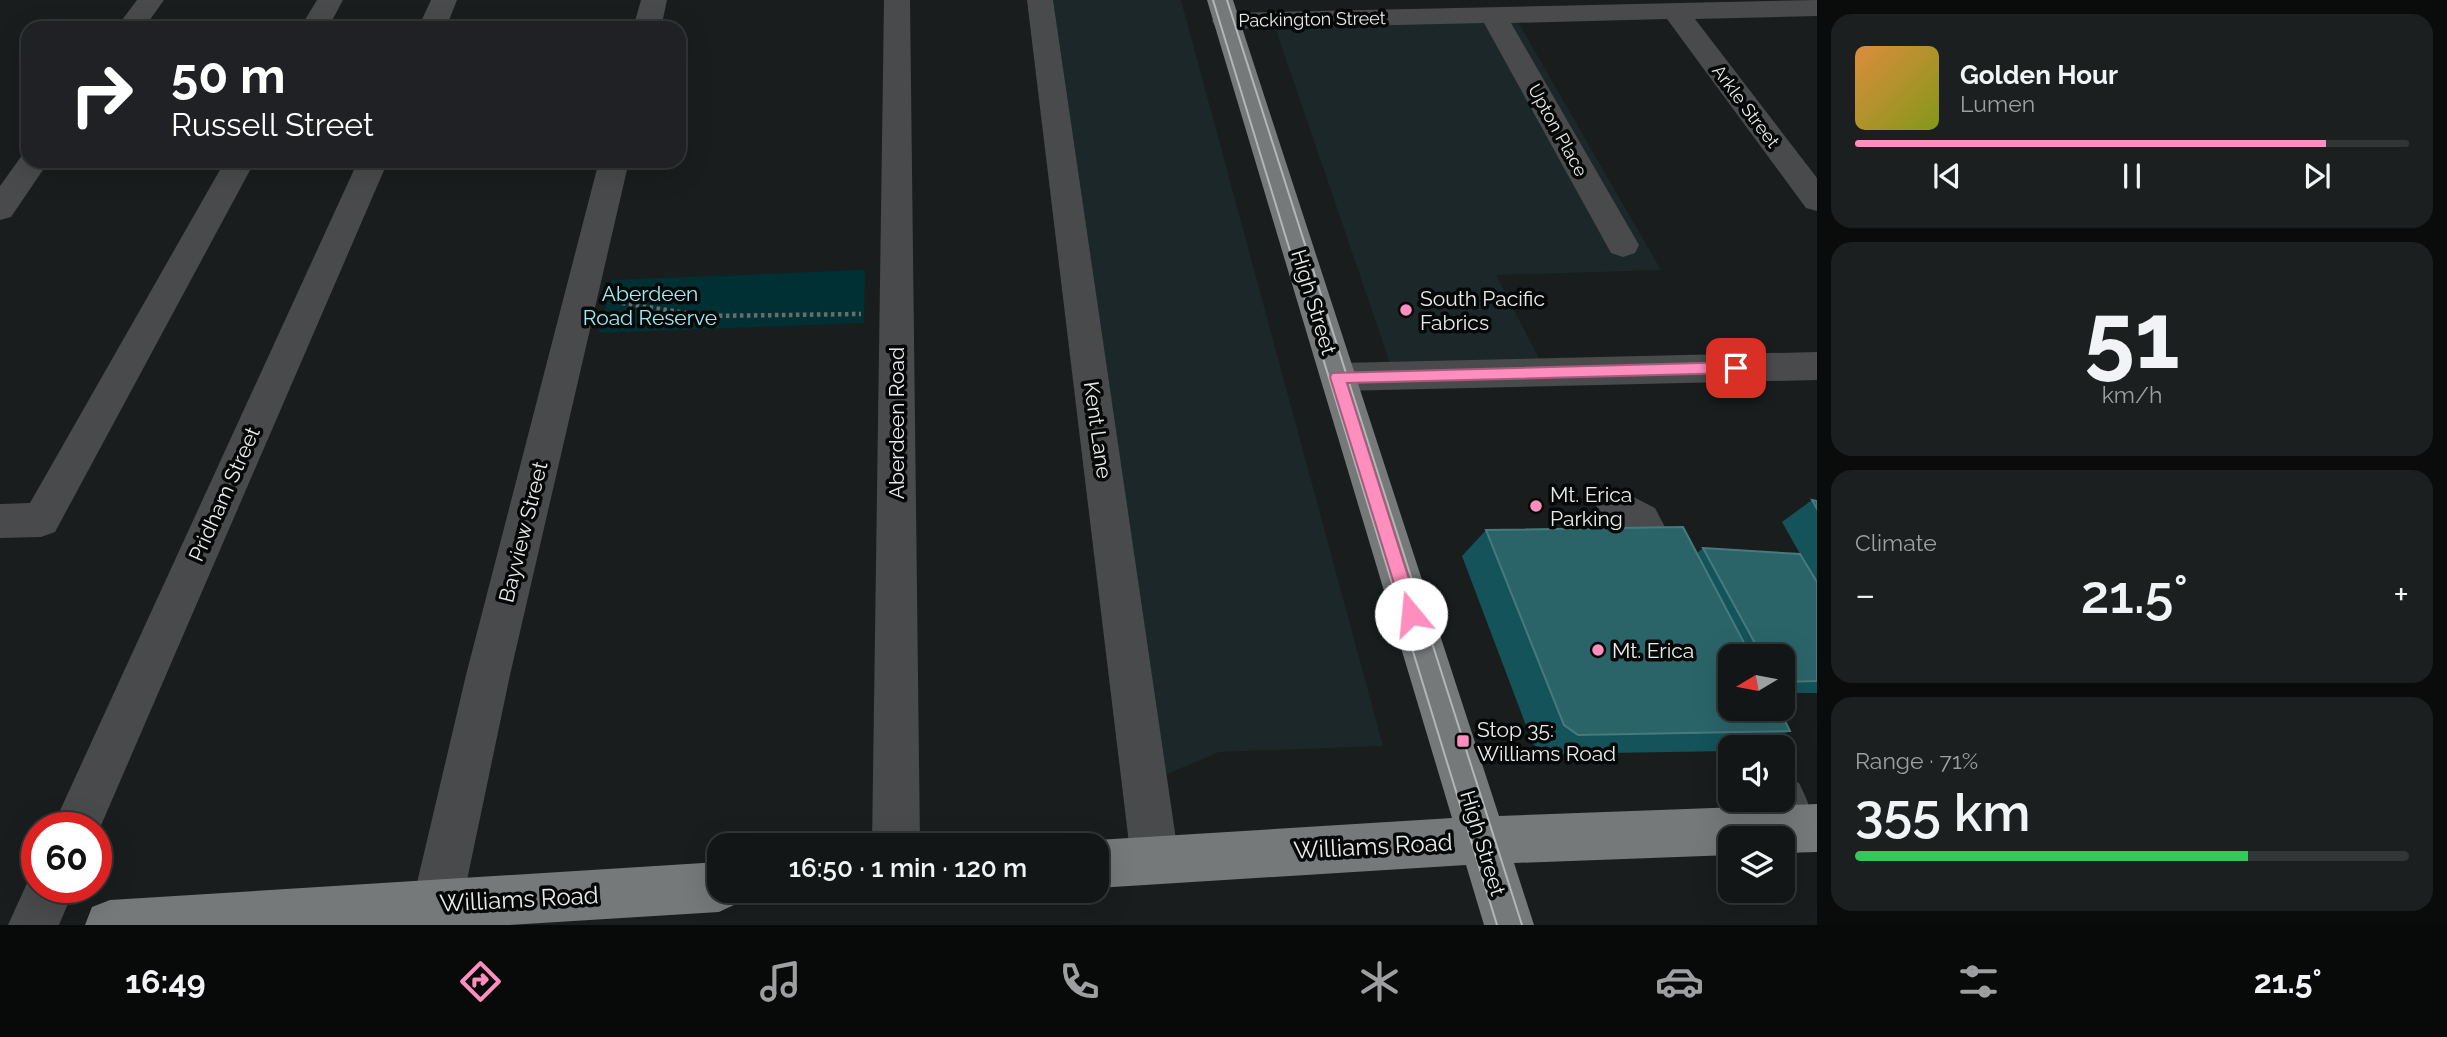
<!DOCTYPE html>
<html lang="en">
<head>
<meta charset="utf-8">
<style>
  :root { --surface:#131616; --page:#1c1f1f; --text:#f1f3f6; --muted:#9d9fa1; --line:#323535; --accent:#fe8ebd }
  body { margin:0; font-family:Raleway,sans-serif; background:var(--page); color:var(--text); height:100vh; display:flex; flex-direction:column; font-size:26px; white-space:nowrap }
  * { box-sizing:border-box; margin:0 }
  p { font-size:23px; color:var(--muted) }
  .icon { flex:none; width:38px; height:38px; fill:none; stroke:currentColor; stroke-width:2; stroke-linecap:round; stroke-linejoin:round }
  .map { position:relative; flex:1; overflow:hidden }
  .panel { display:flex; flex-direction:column; gap:14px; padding:14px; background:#0a0c0c; width:630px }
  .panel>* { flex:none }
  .banner { position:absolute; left:21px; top:21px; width:665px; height:147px; border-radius:21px; box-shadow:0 7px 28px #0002,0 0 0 2px var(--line); background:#202124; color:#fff; overflow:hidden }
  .needle { width:46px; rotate:260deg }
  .fabs { position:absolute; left:1718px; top:644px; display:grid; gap:14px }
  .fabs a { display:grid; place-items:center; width:77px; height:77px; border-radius:14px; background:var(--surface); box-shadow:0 7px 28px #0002,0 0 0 2px var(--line); font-size:35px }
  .speed { position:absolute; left:21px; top:812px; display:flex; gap:14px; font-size:35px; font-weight:700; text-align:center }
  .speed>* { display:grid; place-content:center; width:91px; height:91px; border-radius:50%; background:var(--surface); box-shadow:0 7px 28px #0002,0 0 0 2px var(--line); line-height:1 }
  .speed .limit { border:10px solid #d22; background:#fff; color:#111 }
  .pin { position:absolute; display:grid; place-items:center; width:60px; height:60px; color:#fff; margin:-30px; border-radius:14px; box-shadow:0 4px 10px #0006 }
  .me { position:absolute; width:77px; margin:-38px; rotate:343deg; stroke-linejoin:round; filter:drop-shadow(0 0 5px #0008) }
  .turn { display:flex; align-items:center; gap:24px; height:147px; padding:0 35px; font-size:32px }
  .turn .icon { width:91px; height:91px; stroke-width:2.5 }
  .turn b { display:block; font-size:49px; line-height:60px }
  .big { font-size:52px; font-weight:600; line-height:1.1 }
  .panel .widget { flex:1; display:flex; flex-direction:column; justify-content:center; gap:10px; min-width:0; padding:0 24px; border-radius:21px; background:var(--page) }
  .panel .dial { align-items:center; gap:0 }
  .dial b { font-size:91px; line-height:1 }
  .song { display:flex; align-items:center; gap:21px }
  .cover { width:84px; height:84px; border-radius:10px; background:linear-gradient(135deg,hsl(30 70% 55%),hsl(70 70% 35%)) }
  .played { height:7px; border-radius:4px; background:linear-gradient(90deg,var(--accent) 85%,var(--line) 85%) }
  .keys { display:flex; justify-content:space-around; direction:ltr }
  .heat { display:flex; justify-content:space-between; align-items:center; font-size:38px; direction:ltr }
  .charge { height:10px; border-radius:5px; background:linear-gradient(90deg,#34c759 71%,var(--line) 0) }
  .trip { position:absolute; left:707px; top:833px; width:402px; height:70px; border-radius:21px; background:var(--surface); box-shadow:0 7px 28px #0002,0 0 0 2px var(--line); font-weight:600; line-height:70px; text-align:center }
  .tabs { display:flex; height:112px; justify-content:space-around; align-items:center; background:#080909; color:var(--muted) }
  .tabs .icon { width:49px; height:49px }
  .tabs .current { color:var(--accent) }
  .tabs b { font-size:32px; color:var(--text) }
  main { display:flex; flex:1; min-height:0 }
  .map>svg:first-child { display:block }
</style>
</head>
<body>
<main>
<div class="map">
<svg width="1817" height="925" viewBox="0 0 1817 925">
  <rect width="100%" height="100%" fill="#191d1d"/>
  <!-- built -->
  <path fill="#1b2728" d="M1035,0H1181L1383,746L1219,752L1144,784Z
    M1518,22L1661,270L1496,275L1544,368L1391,366L1274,24Z"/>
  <!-- green -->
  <path fill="#003034" d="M865,270L864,323L599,333L611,280Z"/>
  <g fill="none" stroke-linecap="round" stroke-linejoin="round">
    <!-- path -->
    <path stroke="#696c6c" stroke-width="4.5" stroke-dasharray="3.5 3.5" stroke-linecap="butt" d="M615,302L706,316L861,314"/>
    <!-- minor -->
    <path fill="#484a4b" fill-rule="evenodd" d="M137,0H164L144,28H116Z
      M317,0H343L328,28H300Z
      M431,0H457L446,28H418Z
      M641,0H667L661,28H633Z
      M884,0H910L920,845H872Z
      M1027,0H1053L1179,860L1172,877L1155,884L1138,877L1131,860Z
      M1817,0V16L1695,19L1817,178V211L1806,208L1667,19L1511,23L1639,245L1635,253L1623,257L1611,253L1484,23L1226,29L1216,27L1212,21L1216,15L1226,13Z
      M28,152V161H49L11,217L0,220V186L23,154Z
      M225,161H255L55,532L41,537L0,538V504L30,503Z
      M358,161H388L96,837V828H52Z
      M599,161H629L510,675L462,904L455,922C443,925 431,925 419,922L412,904L466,675Z
      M1817,352V380L1338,391L1325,387L1320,377L1325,367L1338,363Z
      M1616,488L1655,508L1689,573L1683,586L1668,591L1653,586L1627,532L1602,517L1596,505L1602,493Z
      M1783,777L1799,783C1809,803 1817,823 1814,846L1797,853L1783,847V838H1776L1758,800H1783Z
      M37,868V887H75L59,925H8L33,870Z"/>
    <!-- major -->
    <path fill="#757979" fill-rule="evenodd" d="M1207,0H1233L1499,816L1817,804V852L1783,853V838H1731V855L1514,863L1534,925H1484L1466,865L1097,888V845H1083L1097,840L1452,818Z
      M719,862V891H742L736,904L719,912L509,925H85L92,907L110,900Z"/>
    <!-- tram -->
    <path stroke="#b2b6b6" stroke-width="2" d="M1213,0L1497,925
      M1227,0L1522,925"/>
  </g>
  <!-- wall -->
  <path fill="#135359" d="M1812,500L1817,501V693H1783V656H1731L1790,731L1756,747H1731V751L1546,754L1533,744L1462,556L1486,530L1697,553L1703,548L1800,554L1782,522Z"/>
  <!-- building -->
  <path fill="#2a6469" stroke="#48797d" stroke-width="2" d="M1812,500L1817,501V509Z
    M1683,527L1751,656H1731V709H1779L1790,731L1578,735L1564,725L1486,530Z
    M1703,548L1800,554L1817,582V681L1783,682V656H1762Z"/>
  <!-- route -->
  <path fill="#fe8ebd" stroke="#a55c7b" stroke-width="2" d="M1736,362L1744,368L1736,373L1347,383L1420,614L1417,619L1411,622L1405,619L1330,377L1332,373Z"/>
  <!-- markers -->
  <g fill="#fe8ebd" stroke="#060707" stroke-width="2.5">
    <circle cx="1406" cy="310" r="7"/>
    <circle cx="1536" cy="506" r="7"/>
    <circle cx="1598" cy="650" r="7"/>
    <rect x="1456" y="734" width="14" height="14" rx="3.5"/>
  </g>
  <g text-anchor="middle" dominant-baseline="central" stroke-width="7" stroke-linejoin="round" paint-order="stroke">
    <!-- far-street labels -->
    <g font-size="18" fill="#e8ebeb" stroke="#060707">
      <text transform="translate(1312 19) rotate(-1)">Packington Street</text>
      <text transform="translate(1746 106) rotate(53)">Arkle Street</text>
      <text transform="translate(1558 130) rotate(61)">Upton Place</text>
    </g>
    <!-- park labels -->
    <g font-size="21" fill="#97eff9" stroke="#060707">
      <text x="650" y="293">Aberdeen<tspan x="650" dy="24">Road Reserve</tspan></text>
    </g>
    <!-- poi labels -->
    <g font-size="21" fill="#e8ebeb" stroke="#060707" text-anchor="start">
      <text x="1420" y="298">South Pacific<tspan x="1420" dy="24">Fabrics</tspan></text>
      <text x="1550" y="494">Mt. Erica<tspan x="1550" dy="24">Parking</tspan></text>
      <text x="1612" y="650">Mt. Erica</text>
      <text x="1477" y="729">Stop 35:<tspan x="1477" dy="24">Williams Road</tspan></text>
    </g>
    <!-- street labels -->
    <g font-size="21" fill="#e8ebeb" stroke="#060707">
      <text transform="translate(1314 302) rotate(73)">High Street</text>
      <text transform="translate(896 423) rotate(-90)">Aberdeen Road</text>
      <text transform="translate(1098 430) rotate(82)">Kent Lane</text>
      <text transform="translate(224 494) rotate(-66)">Pridham Street</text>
      <text transform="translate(523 532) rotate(-76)">Bayview Street</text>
      <text transform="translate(1483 843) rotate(73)">High Street</text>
    </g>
    <!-- near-street labels -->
    <g font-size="24" fill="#e8ebeb" stroke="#060707">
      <text transform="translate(1373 846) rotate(-3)">Williams Road</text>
      <text transform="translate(519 899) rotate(-3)">Williams Road</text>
    </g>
  </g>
</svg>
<div class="fabs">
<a><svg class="needle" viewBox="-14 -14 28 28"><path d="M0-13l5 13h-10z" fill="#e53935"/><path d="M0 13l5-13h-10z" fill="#9d9fa1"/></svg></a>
<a><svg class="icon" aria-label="sound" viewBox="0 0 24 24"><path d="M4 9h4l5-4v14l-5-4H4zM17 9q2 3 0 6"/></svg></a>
<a><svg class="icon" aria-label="layers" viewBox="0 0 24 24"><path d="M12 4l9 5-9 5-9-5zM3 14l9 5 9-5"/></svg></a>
</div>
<div class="speed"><div class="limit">60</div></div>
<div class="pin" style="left:1736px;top:368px;background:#d93025"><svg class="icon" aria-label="arrive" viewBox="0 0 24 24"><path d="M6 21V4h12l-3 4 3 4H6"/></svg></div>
<svg class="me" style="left:1411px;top:614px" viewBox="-20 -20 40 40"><circle r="19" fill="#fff"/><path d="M0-13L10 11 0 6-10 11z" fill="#fe8ebd"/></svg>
<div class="trip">16:50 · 1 min · 120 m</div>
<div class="banner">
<div class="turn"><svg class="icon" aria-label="right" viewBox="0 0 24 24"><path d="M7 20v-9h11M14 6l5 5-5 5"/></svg><div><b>50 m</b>Russell Street</div></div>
</div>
</div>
<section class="panel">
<div class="widget">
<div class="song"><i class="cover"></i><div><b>Golden Hour</b><p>Lumen</p></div></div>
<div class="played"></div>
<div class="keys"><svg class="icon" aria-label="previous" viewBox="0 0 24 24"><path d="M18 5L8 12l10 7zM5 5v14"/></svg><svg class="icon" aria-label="pause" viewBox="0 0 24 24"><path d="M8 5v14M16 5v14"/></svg><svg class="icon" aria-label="next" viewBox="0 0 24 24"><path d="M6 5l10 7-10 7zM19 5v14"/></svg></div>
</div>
<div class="widget dial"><b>51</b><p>km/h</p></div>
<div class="widget"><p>Climate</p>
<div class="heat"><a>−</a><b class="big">21.5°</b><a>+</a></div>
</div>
<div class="widget"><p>Range · 71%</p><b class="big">355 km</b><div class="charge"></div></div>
</section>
</main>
<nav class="tabs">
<b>16:49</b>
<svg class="icon current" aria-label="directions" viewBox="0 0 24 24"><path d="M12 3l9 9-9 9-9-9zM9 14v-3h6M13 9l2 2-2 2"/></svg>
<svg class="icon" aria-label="music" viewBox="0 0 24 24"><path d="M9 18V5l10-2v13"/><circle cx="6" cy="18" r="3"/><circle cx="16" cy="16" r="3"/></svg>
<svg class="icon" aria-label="phone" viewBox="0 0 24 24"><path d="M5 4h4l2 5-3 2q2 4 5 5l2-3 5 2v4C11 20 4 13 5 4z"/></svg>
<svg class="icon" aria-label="climate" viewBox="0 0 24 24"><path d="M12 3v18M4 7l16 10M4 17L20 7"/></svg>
<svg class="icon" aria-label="car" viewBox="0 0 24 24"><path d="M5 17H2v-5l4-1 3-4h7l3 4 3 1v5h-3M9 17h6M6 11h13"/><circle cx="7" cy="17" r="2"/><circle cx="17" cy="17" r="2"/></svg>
<svg class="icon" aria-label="filters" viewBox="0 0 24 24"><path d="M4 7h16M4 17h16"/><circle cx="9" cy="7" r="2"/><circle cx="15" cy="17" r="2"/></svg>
<b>21.5°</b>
</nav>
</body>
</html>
